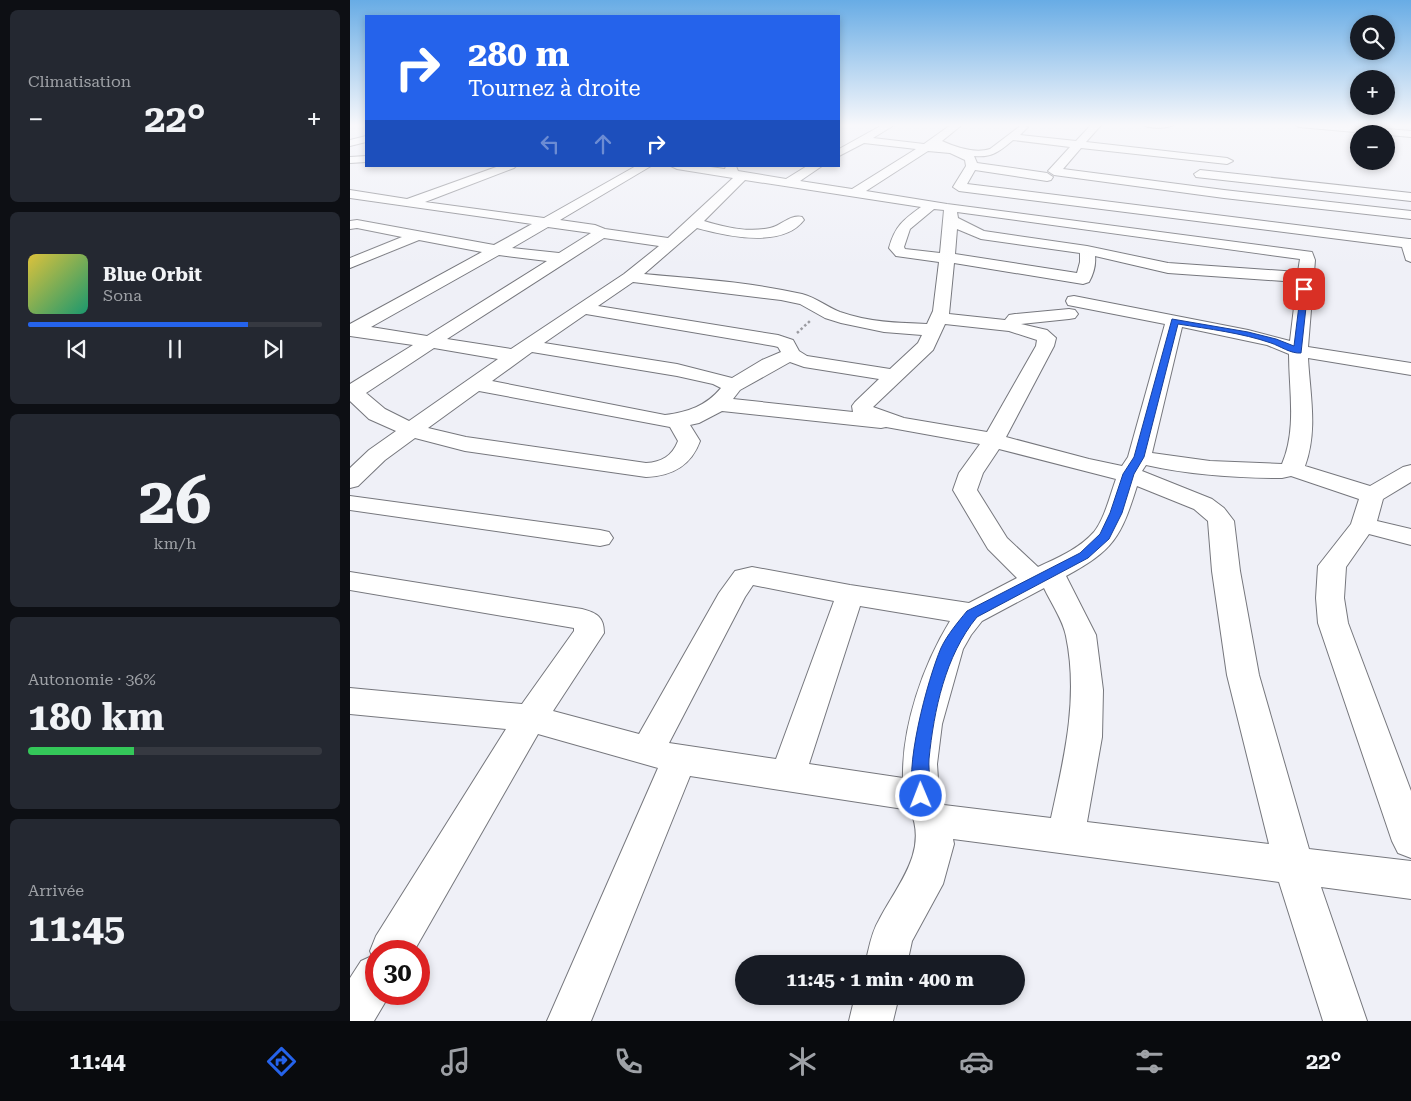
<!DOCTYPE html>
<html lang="fr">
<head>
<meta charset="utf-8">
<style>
  :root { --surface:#171b24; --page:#242831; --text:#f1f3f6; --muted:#9ea1a6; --line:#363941; --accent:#2563eb }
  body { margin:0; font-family:"Roboto Serif",serif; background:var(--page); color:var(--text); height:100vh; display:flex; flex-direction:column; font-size:19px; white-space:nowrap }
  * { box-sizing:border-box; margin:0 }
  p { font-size:16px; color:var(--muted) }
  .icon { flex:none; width:28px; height:28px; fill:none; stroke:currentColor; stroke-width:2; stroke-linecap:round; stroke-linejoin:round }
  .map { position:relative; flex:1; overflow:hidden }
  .drawer { display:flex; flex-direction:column; gap:10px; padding:10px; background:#0d0f14; width:350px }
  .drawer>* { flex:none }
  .banner { position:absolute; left:15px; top:15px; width:475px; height:152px; border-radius:0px; box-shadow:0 2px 8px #0003; background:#2563eb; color:#fff; overflow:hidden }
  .buttons { position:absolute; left:1000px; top:15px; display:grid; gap:10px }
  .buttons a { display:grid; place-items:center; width:45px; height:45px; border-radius:50%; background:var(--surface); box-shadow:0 2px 8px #0003; font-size:25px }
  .speed { position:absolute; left:15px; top:940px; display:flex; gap:10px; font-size:25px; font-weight:700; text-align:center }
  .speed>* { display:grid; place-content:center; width:65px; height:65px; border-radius:50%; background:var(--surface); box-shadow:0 2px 8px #0003; line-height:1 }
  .speed .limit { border:8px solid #d22; background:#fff; color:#111 }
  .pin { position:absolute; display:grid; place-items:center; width:42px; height:42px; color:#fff; margin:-21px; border-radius:10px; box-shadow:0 2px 8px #0006 }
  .me { position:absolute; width:55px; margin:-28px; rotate:359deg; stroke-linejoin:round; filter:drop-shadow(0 0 4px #0008) }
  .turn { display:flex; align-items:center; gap:18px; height:105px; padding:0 20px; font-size:22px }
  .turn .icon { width:65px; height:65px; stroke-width:2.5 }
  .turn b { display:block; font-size:35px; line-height:42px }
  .lanes { display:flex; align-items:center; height:48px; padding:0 20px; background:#0003; justify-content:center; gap:25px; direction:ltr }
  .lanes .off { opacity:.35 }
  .big { font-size:38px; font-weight:700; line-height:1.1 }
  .drawer .widget { flex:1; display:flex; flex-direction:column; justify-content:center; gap:8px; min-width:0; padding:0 18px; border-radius:8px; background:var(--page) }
  .drawer .dial { align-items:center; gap:0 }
  .dial b { font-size:65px; line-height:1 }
  .song { display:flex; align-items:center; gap:15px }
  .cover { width:60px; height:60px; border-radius:8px; background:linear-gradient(135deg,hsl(50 70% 55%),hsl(160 70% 35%)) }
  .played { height:5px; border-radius:2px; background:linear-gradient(90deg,var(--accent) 75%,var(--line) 75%) }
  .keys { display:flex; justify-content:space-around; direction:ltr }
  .heat { display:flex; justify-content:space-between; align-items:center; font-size:28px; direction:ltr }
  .charge { height:8px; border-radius:4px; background:linear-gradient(90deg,#34c759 36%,var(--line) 0) }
  .trip { position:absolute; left:385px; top:955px; width:290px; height:50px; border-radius:25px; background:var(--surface); box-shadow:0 2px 8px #0003; font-weight:700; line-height:50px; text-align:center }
  .dock { display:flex; height:80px; justify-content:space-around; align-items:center; background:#090b0e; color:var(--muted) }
  .dock .icon { width:35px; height:35px }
  .dock .current { color:var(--accent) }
  .dock b { font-size:22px; color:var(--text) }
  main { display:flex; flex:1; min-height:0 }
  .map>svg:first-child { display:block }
</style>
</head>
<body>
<main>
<section class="drawer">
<div class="widget"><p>Climatisation</p>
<div class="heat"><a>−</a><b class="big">22°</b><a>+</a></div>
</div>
<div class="widget">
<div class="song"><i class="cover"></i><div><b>Blue Orbit</b><p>Sona</p></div></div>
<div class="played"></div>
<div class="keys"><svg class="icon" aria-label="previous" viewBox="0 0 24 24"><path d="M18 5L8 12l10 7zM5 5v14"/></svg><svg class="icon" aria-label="pause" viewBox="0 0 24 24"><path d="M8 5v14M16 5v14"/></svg><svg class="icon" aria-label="next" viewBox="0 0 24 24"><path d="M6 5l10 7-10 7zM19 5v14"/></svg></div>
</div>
<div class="widget dial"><b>26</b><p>km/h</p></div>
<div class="widget"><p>Autonomie · 36%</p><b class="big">180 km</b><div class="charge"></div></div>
<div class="widget"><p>Arrivée</p><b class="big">11:45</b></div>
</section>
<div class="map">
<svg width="1061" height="1021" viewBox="0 0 1061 1021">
  <rect width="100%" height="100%" fill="#eff0f7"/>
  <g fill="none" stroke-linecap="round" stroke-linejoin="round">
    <!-- minor casing -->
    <g stroke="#76777d" stroke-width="2">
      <path id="minor" d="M534,124H546L523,138L574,144L602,124H613L592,141C605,147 625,154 640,149L673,124L678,127L670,135L726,141L742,124H752L736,142L877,158L883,161L877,164L731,148L713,169L874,190L1061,211V219L874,198L704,175L698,171L720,147L663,140C650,151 642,158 624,156L627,163L697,173L703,177L701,180L697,181L625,170L617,184L1059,239H1061V262L1056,260L1052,247L609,191L603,187L616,166L615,160L600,153L578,151L516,191L597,204L962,252L965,260L958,347L1061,363V375L958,358C960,395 968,430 955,466L1020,486L1053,467L1061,465V482L1033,499L1027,521L1061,529V545L1019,534L996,567L994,598L998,623L1061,791V858L1048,853L1042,841L968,623L966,598L968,566L1001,524L1009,499L941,476L932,478C886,478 841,475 796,465L792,471L862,499L874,508L884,521L890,571L909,675L959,849L1061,861V899L971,887L1017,1021H973L929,882L603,839L604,844L593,884L562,941L557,964H515C519,949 521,933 529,920C547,885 579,851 560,810L340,776L241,1021H197L308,768L188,734L64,951H26V994H40L24,1021H0V978L11,961L22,956L20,951L26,936L156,729L0,714V688L172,704L224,631V628L0,590V572L232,609C247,613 254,617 254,633L203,711L289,734L369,593L385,571L402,567L500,585L619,603L667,578L638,549L603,490L609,473L630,444L536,427L531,428L372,411L349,423L340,425L350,441C341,466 322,476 296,477L115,451L65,438L35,460L8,486L0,488V468L19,450L46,431L19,419L0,401V384L63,345L0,336V324L132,252L69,240L0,268V258L52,237L7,228L0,229V221L7,220L144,245L182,224L0,198V190L57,199L149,166H166L164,168L75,202L194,218L286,166H301L210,220L245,225L255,229L318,238L383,178L327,169L321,166H353L375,169L376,166H386L388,171L436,179L457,166H472L450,181L502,189L566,149L514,143L489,156V149ZM395,180L571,207C553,220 545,226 539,248L546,256L589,262L583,311L577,324C548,323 518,322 490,312C477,307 467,298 452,294C400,282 347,279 294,274L347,228C376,236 432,249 454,220L452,217C440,214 431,226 420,228C398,233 374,227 354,221ZM584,209L594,210L590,253L555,249L554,247L560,229ZM607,212L950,259L948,272L818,263L737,246L634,231L608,218ZM198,227L241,233L209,253L162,248ZM607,229L631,239L730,253V262L727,273L605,254ZM254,238L309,246L274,274L161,349L97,339ZM149,255L197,261L77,336L21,327ZM745,256L818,273L947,282L940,341L898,330L724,296L718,297L716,301L718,305L815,324L778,457L772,466L739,459L656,437L704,346L706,338L697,330L671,324L719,319L725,318L728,314L725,310L719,309L665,314L659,315L655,320L599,314L604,263L733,284L739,282C743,275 746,265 745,256ZM283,282L431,300L450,304L475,318L491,323L534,332L572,335L568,343L540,369L457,356L449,351L443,340L428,335L248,306ZM236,314L424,346L428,347L431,352L412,360L382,378L327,364L194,343ZM595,324L659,331L687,340L686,346L637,432L554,418L523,407L583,350ZM832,327L917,345L939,354C939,391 947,429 932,464L860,461L802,453ZM84,348L148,359L59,421L35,409L16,393ZM182,352L327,376L363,384L371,388C356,406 338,412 315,415L142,381ZM440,362L454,367L529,379L505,402L502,406L503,412L383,399L390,390ZM129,391L320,427L328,441C322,456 312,462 296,463L116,437L78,428ZM649,449L766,479C760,495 755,518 744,532C729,549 707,558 688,567L657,538L627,490L633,473ZM787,486L844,509L858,521L862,571L877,675L919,844L737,822L752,737L753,690L746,635L716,576C764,550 771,537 787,486ZM403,585L484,601L426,759L319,743L395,597ZM694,588C701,603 713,620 716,636C729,698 714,758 701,818L594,805L589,795L587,764L592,724L613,649L621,635L632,621ZM510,606L600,621C573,665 552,726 553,778L459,764Z
        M791,124H825C818,129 798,129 791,124Z
        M944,124H978L1061,131V137L949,127Z
        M16,136V142L0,146V140Z
        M16,156V162L0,163V157Z
        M850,170L1061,193V201L846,177L844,174Z
        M0,496L250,530L259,532L263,538L259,544L250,546L0,510Z
        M505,996H549L543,1021H499Z"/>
    </g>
    <!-- path -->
    <path stroke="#9b9ba1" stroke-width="2.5" stroke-dasharray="2.5 2.5" stroke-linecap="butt" d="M447,333L461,320"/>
    <!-- minor -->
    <use href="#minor" fill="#fff" fill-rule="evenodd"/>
  </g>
  <!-- sky -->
  <linearGradient id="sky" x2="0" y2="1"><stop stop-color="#68ace5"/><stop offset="0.47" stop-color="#f8f8fb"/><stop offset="1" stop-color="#f8f8fb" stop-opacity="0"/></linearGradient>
  <rect width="1061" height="266" fill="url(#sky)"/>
  <!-- route -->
  <path fill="#2563eb" stroke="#184099" d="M954,287L958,289L951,353C941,354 930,346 921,343C892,333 859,329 828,324L794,457L784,474L772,513L759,539L738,558L627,617C595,656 584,710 579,759C578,772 583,789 577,801L571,803L565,801C552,773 578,678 591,648C597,635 608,622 617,611L730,553L750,534L760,513L773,474L784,457L822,319L898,332L926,339L944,346L951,289Z"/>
</svg>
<div class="buttons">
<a><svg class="icon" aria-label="search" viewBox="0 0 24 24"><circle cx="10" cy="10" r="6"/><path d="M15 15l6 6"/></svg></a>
<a>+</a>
<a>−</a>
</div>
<div class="speed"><div class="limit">30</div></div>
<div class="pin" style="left:954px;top:289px;background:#d93025"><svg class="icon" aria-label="arrive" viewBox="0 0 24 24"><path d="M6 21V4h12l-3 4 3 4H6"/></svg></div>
<svg class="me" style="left:571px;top:796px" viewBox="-20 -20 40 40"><circle r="17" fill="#2563eb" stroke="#fff" stroke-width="3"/><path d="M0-11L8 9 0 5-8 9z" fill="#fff"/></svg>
<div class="trip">11:45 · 1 min · 400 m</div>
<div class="banner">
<div class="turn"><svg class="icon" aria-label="right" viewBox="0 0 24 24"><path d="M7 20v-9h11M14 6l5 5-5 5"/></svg><div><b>280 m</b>Tournez à droite</div></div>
<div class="lanes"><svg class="icon off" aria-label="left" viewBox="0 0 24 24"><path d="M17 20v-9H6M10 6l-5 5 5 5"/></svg><svg class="icon off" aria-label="ahead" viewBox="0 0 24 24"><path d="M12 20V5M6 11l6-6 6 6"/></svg><svg class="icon" aria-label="right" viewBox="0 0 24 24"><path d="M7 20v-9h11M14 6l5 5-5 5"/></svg></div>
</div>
</div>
</main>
<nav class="dock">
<b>11:44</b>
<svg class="icon current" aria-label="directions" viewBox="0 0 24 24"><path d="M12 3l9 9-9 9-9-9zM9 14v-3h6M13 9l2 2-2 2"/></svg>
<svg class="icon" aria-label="music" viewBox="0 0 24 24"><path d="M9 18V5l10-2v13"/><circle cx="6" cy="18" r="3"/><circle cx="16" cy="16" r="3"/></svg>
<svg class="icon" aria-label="phone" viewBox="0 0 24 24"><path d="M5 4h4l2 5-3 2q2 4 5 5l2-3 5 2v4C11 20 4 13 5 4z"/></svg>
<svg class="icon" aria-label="climate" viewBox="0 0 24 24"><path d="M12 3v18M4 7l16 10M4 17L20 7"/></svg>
<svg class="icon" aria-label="car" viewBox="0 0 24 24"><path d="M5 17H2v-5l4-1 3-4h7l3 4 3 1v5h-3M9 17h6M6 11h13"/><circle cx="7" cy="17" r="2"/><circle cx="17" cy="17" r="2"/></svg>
<svg class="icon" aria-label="filters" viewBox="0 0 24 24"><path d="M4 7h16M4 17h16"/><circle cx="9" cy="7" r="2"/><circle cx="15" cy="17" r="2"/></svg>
<b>22°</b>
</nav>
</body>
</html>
